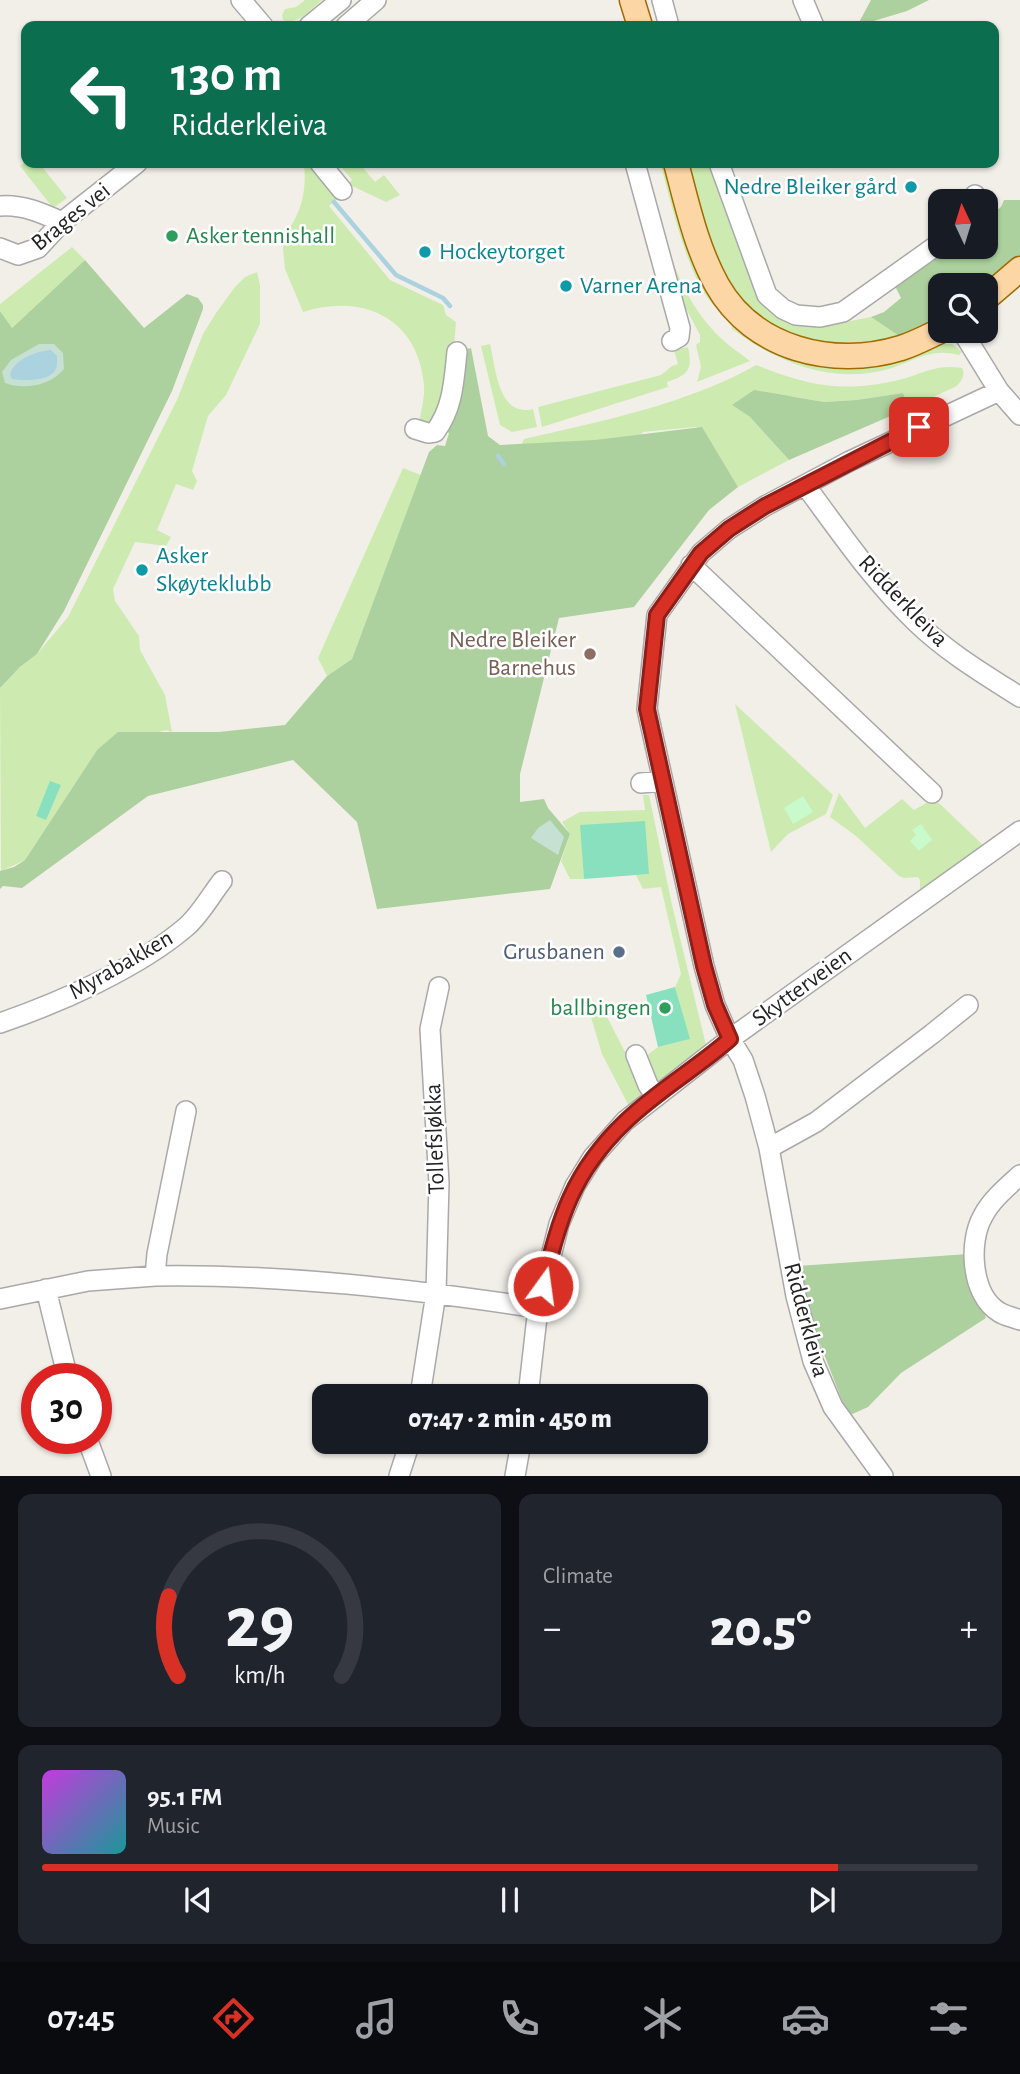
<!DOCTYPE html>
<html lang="en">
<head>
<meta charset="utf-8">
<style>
  :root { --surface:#171b24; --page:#20242c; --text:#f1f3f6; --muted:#9ea1a6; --line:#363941; --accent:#d93025 }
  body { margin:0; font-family:"Alegreya Sans",sans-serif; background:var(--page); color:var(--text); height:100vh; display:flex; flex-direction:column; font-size:26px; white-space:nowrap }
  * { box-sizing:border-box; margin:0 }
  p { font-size:23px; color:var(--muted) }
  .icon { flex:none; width:38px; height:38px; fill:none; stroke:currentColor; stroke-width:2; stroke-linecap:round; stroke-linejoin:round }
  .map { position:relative; height:1476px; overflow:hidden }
  .sheet { display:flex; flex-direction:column; gap:18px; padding:18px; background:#0d0f14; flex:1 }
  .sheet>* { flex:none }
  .guide { position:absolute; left:21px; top:21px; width:978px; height:147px; border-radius:14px; box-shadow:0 2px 5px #0004; background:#0b6e4f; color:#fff; overflow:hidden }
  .needle { width:46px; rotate:356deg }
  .buttons { position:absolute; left:928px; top:189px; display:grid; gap:14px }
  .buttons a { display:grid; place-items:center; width:70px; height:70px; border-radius:14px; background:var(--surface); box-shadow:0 2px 5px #0004; font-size:35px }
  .speed { position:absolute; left:21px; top:1363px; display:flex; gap:14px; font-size:35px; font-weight:700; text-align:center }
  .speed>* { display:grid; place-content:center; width:91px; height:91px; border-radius:50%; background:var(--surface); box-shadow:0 2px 5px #0004; line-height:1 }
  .speed .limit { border:10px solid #d22; background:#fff; color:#111 }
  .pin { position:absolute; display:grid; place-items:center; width:60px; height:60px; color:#fff; margin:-30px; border-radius:14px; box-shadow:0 4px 10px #0006 }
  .me { position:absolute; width:77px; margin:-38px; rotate:14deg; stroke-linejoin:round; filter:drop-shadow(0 0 5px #0008) }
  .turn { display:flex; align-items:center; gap:24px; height:147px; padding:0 35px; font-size:32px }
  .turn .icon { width:91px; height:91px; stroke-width:2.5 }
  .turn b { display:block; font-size:49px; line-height:60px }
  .big { font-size:52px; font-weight:800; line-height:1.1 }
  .sheet .card { flex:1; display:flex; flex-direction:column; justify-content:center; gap:10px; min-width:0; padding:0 24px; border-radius:14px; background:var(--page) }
  .sheet .dial { align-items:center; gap:0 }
  .dial svg { height:182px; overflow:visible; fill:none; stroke:var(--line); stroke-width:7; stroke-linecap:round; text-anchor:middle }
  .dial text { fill:var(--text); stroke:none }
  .song { display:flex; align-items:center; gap:21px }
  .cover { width:84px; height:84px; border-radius:10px; background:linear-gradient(135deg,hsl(290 70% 55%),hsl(180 70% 35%)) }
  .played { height:7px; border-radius:4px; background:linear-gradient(90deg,var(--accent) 85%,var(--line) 85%) }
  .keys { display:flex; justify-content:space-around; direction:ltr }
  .heat { display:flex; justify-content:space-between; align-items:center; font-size:38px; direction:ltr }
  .sheet .tiles { flex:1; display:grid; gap:18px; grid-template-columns:1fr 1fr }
  .card:last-child { grid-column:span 2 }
  .trip { position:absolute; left:312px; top:1384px; width:396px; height:70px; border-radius:14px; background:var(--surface); box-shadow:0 2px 5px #0004; font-weight:800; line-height:70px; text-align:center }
  .tab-bar { display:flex; height:112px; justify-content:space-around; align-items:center; background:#090b0e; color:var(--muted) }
  .tab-bar .icon { width:49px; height:49px }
  .tab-bar .current { color:var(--accent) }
  .tab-bar b { font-size:32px; color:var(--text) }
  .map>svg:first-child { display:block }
</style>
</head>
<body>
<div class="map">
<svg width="1020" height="1476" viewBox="0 0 1020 1476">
  <rect width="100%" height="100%" fill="#f2efe9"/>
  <!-- grass -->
  <path fill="#cdebb0" d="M305,0H322C310,10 298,25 283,20L282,15L285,9L296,7Z
    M26,161V163H39L67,198L53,208L20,166Z
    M304,163H311L339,198L329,206L390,280L443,305L446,315L456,322L454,347L436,425L419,423C421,411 425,397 424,385C418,318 363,293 303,312L285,269L282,238C301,215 307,193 304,163Z
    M338,163H359L375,182L384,175L400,195L386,202L348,184L352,180Z
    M642,163H646C660,220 671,284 712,329C723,342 737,351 750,361L697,382L701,367L696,345L700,342V335L680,297Z
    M660,163H668L719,309C690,292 670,196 660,163Z
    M687,163H711L760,297L800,324L825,326L871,317L902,338L855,348L797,340L761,319L742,301L715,260Z
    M72,247L85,260L11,329L0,311V304Z
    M257,272L260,285V324L226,395L208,416L192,471L197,481L193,490L176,484L157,530L171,537L166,546L135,542L113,589L115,601L139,636L140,650L165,695L172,732L166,730L97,750L25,860L1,871L0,688L20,667L37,654L68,617L177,400L203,334L216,313L235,287L245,277Z
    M736,323L765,344H952L962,352L959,355C932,348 917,359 892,368C834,386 777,363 731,328Z
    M490,344C496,369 498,417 533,409L537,427L512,432L500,425L481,346Z
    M688,347C693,370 688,375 667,382L668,387L542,427L538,407L661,375L672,366L678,364L674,350Z
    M756,365C810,386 840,393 899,380C923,374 935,364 962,368C966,376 961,382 955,387L909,408L903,393L856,400L824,402L791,396L732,405L750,417L789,460L738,487L702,428L695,427L643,432L638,440L515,458L524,439C599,422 690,403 756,365Z
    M403,468L421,475L352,659L327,676L318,658Z
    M735,704L833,795L826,814L788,834L771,852Z
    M839,793L865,828L902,799L914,810L926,803H939L984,846L920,890V880L918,877L904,878L899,876L856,836L830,817Z
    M643,795H649L672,905L706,1045L699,1057L658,1084L654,1081L646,1056L658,1047L689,1039L675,987L681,974L661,887L643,889L636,875L649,874L581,825L584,879H570L561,861L570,834L562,822L580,812L645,810Z
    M603,1009L644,1089L641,1101L631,1110L602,1054L590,1014Z"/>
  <!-- forest -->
  <path fill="#add19e" d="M871,0H929L907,11L857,26Z
    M1004,200H1020V259L985,285H940V320L902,338L871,317L884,312L901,298L894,284L946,247H985V219L1001,207Z
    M85,260L144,328L187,294L198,298L203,305V309L172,391L64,611L37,654L20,667L0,688V311L12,328Z
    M471,348L488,436L500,445L595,440L702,427L738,487L709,510L634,607L559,618L520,774V802L544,799L548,808L570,834L550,889L377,909L357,822L293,760L148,796L22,888L3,886L0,889V871L14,867L25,860L97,750L118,732H219L285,725L327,676L352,659L429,452L437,445L445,446L449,433L444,430L462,350Z
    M754,390L824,402L856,400L903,393L909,408L789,460L750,417L732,405Z
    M968,1254L969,1272L986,1318L901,1373L868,1407L848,1416L819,1341L798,1266Z"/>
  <!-- wetland -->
  <path fill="#c6e0d4" d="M39,344H54L63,353L64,369C50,386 24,390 5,383L2,372L11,360Z
    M550,820L564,837L558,855L531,838L538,828Z"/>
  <!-- park -->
  <path fill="#c8facc" d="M803,796L813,812L793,824L784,808Z
    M921,824L932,840L919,851L910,841L916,835L912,830Z"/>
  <!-- pitch -->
  <path fill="#88e0be" d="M50,781L61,785L46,820L36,816Z
    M645,821L649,874L584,879L580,825Z
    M675,987L690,1039L658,1047L646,995Z"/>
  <!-- water -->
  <path fill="#aad3df" d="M51,350L57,356C57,362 58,369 53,373C46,381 22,381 12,379L10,375C13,360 36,351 51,350Z"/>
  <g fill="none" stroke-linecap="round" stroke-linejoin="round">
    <!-- stream -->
    <path stroke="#aad3df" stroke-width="4.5" d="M334,202L396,275L443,298L450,306
      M498,456L504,464"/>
    <!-- minor casing -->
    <g stroke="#a9a9a9" stroke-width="22">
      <path id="minor" d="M241,0L263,26
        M662,0L669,26
        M803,0L814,26
        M309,26L341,0
        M346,26L376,0
        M320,163L342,190
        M635,163L680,328L679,337L672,341
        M719,163L767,295L783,309L796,315L820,317L843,312L940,243
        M974,201L975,195
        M0,206C22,204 42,213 62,222
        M0,248L18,255L38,248L62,222L137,163
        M962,331L999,391L1020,415
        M415,429L428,433L435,432C453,408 454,381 457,352
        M805,485C840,532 873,581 916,622C947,652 984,674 1020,697
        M691,565L932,793
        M641,783L662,781
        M0,1023C59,1003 138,968 186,927C200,915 211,895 222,881
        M636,1055L648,1085L656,1097
        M186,1111L157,1254L155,1276C284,1274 411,1289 538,1308
        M769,1148L816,1122L932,1034L968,1005
        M1020,1175C1007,1187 991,1200 983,1216C968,1242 971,1295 999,1312C1005,1316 1013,1317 1020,1320
        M46,1289L68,1379
        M0,1299L88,1281L155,1276
        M420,1396L436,1293L439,1183L430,1029L439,987
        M528,1396L538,1308L559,1224L575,1186L593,1157L625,1121L730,1039L1020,831
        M87,1438L101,1476
        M399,1476L410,1442
        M515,1476L521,1442
        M883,1476L833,1407L813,1361L796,1296L769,1148L755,1096L743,1060L730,1039L715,1005L704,966L647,709L657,615L701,553L729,529L765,506L850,461L999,391"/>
    </g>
    <!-- major casing -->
    <g stroke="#a06b00" stroke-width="27">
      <path id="major" d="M632,0L640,26
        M676,163C687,204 696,247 717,285C753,349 833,369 901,348C914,344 927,337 940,331
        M985,299L1020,269"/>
    </g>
    <!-- minor -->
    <use href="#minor" stroke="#fff" stroke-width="19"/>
    <!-- major -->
    <use href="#major" stroke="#fcd6a4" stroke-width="24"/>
  </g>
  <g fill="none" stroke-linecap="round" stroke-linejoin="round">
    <!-- route casing -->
    <g stroke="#8d1f18" stroke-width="18">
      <path id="route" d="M543,1286C560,1217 572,1173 625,1122C657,1091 697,1068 730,1039L715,1005L704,966L647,709L657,615L701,553L729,529L765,506L919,427"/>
    </g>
    <!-- route -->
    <use href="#route" stroke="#d93025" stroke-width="12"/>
  </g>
  <!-- markers -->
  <g fill="#0f9aa8" stroke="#fff" stroke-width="2.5">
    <circle cx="911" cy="187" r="7"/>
    <circle cx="425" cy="252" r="7"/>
    <circle cx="566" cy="286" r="7"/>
    <circle cx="142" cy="570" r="7"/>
  </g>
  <g fill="#2e9e5b" stroke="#fff" stroke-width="2.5">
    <circle cx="172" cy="236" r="7"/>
    <circle cx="665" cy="1008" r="7"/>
  </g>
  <circle fill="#8d6e63" stroke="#fff" stroke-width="2.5" cx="590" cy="654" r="7"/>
  <circle fill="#5c6f8a" stroke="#fff" stroke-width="2.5" cx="619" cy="952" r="7"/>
  <g text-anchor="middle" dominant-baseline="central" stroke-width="5" stroke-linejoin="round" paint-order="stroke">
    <!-- culture labels -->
    <g font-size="24" fill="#0d838f" stroke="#fff" text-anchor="start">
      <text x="897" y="187" text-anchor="end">Nedre Bleiker gård</text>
      <text x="439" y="252">Hockeytorget</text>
      <text x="580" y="286">Varner Arena</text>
      <text x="156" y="556">Asker<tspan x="156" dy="28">Skøyteklubb</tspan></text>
    </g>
    <!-- street labels -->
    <g font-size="24" fill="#222" stroke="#fff">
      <text transform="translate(71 217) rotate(-39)">Brages vei</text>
      <text transform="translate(903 601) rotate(46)">Ridderkleiva</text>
      <text transform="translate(121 965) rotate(-30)">Myrabakken</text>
      <text transform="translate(802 987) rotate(-36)">Skytterveien</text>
      <text transform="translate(435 1139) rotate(-92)">Tollefsløkka</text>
      <text transform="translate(806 1320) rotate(75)">Ridderkleiva</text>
    </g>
    <!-- leisure labels -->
    <g font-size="24" fill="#27864d" stroke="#fff" text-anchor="start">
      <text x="186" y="236">Asker tennishall</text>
      <text x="651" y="1008" text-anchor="end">ballbingen</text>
    </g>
    <!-- education labels -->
    <g font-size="24" fill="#785e54" stroke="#fff" text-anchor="end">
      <text x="576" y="640">Nedre Bleiker<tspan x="576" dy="28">Barnehus</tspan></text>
    </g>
    <!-- service labels -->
    <g font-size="24" fill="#4e5e75" stroke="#fff" text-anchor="end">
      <text x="605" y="952">Grusbanen</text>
    </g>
  </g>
</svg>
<div class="buttons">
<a><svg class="needle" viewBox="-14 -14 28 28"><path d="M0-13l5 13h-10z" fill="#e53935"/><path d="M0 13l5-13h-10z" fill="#9ea1a6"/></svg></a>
<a><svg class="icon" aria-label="search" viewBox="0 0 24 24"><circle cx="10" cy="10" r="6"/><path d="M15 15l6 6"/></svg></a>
</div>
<div class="speed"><div class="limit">30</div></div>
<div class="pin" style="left:919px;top:427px;background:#d93025"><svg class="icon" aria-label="arrive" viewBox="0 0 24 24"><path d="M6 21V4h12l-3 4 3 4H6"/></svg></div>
<svg class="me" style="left:543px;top:1286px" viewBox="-20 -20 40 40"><circle r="17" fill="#d93025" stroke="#fff" stroke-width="3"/><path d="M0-11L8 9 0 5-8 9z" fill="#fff"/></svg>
<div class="trip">07:47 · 2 min · 450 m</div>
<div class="guide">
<div class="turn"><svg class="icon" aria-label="left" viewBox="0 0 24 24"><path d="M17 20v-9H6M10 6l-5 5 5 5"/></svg><div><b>130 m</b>Ridderkleiva</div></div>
</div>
</div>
<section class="sheet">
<div class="tiles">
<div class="card dial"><svg viewBox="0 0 100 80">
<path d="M14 69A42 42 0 1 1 86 69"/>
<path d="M14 69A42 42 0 0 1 10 34" stroke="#d93025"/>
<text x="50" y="56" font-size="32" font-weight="700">29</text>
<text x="50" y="72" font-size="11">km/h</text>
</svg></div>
<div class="card"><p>Climate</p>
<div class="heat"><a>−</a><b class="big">20.5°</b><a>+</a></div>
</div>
<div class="card">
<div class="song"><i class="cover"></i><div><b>95.1 FM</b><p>Music</p></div></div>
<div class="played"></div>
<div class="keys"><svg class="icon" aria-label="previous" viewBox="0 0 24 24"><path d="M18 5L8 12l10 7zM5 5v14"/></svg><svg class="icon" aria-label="pause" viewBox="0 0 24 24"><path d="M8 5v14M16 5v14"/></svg><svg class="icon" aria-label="next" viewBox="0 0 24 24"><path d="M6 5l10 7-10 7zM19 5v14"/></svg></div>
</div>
</div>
</section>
<nav class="tab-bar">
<b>07:45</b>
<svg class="icon current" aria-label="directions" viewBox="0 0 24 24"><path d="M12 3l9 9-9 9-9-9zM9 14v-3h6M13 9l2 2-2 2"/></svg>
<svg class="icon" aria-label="music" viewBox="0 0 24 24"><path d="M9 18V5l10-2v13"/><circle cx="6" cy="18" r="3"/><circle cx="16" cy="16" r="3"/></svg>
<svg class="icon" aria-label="phone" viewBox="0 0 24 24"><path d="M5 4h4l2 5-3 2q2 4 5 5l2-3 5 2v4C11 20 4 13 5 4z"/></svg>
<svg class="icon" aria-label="climate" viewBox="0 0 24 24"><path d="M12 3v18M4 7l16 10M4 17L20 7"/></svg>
<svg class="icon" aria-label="car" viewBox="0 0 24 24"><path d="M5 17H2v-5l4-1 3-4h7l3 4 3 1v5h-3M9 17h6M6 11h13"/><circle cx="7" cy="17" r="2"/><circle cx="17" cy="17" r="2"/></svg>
<svg class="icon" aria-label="filters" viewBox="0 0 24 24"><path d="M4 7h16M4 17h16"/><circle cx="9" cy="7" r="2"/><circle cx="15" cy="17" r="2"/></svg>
</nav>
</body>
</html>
